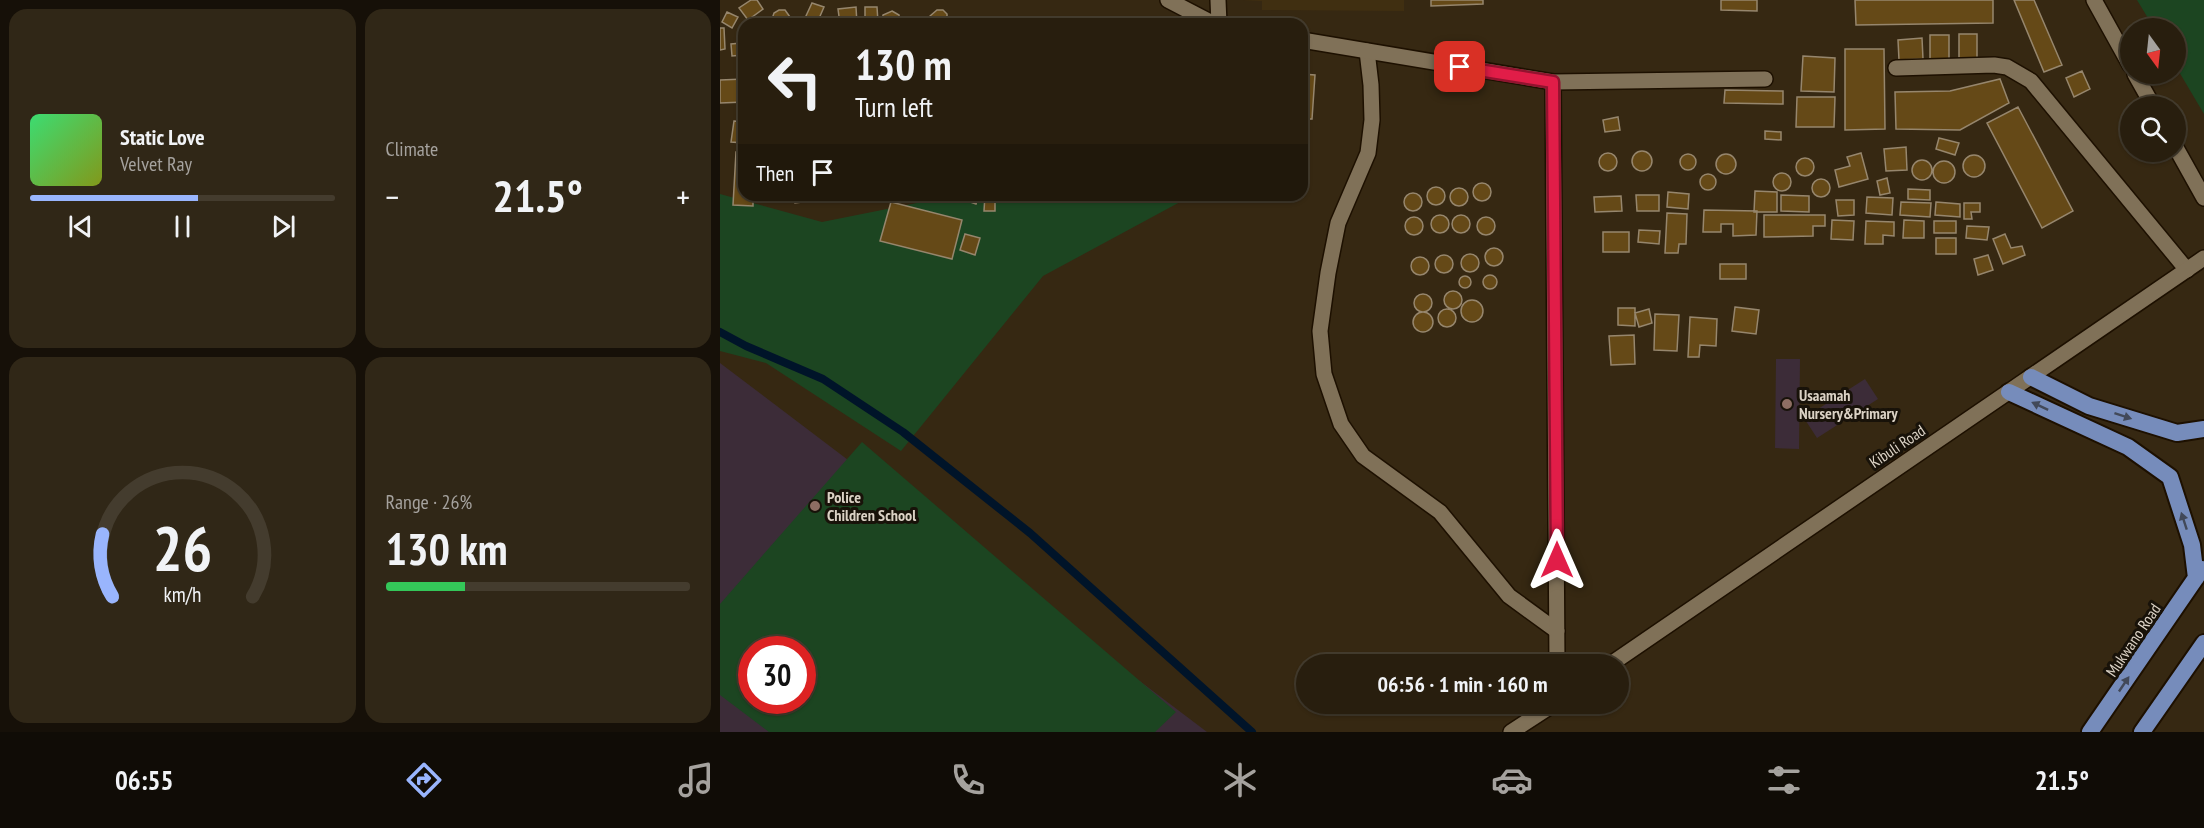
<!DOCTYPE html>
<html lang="en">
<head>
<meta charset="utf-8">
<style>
  :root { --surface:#281e0e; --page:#302717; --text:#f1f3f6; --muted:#a5a29e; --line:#443c2e; --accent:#99b5fd }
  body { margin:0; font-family:"PT Sans Narrow",sans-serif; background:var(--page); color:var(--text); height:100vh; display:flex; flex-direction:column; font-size:22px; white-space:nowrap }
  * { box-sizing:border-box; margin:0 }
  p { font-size:20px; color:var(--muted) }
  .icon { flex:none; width:33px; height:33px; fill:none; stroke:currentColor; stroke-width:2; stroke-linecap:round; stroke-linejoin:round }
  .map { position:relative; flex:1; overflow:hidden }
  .panel { display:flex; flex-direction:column; gap:9px; padding:9px; background:#161008; width:720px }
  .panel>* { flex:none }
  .hud { position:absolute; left:18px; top:18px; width:570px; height:183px; border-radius:18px; box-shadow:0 2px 4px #0004,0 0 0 2px var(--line); background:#281e0e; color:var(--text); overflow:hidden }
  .needle { width:39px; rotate:165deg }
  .tools { position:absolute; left:1400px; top:18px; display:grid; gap:12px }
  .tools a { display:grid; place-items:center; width:66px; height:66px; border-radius:50%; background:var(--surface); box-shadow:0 2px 4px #0004,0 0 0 2px var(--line); font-size:30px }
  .speed { position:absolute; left:18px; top:636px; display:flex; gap:12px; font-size:30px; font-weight:700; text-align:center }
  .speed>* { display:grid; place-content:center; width:78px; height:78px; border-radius:50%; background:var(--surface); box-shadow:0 2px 4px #0004,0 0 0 2px var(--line); line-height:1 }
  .speed .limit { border:9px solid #d22; background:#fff; color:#111 }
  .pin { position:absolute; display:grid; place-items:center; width:51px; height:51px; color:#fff; margin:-26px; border-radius:12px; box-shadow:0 3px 9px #0006 }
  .me { position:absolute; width:66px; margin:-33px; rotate:0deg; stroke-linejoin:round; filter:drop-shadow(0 0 4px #0008) }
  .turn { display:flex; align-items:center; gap:21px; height:126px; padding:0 18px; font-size:27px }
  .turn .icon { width:78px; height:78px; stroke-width:2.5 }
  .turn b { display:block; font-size:42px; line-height:51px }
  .then { display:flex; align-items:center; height:57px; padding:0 18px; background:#0003; gap:12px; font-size:22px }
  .big { font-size:45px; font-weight:700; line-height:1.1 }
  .panel .card { flex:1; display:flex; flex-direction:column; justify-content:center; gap:9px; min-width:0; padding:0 21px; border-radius:18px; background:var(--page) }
  .panel .dial { align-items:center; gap:0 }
  .dial svg { height:156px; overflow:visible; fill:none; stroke:var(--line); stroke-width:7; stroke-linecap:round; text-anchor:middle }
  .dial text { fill:var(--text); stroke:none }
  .song { display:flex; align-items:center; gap:18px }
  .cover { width:72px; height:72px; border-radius:9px; background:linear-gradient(135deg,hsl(140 70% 55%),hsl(70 70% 35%)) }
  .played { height:6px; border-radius:3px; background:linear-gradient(90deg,var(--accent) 55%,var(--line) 55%) }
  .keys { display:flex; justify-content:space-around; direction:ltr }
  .heat { display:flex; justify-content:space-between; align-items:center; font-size:33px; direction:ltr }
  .charge { height:9px; border-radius:4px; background:linear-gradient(90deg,#34c759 26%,var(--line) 0) }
  .panel .tiles { flex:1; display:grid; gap:9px; grid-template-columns:repeat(2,1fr) }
  .trip { position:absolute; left:576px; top:654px; width:333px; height:60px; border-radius:30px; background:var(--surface); box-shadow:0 2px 4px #0004,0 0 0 2px var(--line); font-weight:700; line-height:60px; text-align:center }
  .tab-bar { display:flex; height:96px; justify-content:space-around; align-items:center; background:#100c06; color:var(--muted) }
  .tab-bar .icon { width:42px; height:42px }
  .tab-bar .active { color:var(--accent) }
  .tab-bar b { font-size:27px; color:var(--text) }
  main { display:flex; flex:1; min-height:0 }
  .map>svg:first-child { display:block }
</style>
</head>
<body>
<main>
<section class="panel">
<div class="tiles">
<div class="card">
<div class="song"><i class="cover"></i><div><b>Static Love</b><p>Velvet Ray</p></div></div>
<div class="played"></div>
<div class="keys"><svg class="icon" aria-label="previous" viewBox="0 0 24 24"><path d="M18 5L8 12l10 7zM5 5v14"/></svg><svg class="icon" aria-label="pause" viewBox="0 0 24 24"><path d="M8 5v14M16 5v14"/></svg><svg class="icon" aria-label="next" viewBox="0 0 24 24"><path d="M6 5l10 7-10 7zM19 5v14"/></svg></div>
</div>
<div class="card"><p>Climate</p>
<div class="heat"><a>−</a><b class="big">21.5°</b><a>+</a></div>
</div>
<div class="card dial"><svg viewBox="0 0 100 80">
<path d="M14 69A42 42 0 1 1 86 69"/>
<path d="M14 69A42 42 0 0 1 9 37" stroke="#99b5fd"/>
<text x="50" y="56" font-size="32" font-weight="700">26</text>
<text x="50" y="72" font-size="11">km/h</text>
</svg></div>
<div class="card"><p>Range · 26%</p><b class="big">130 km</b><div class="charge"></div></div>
</div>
</section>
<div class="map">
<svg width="1484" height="732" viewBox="0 0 1484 732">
  <rect width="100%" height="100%" fill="#362812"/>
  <!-- built -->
  <path fill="#402f11" d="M523,0H684V11L542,10V1Z"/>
  <!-- education -->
  <path fill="#3c2c38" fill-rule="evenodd" d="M1056,359H1080L1079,449L1055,448Z
    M0,363L487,732H0ZM32,650H82V700H32Z
    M1145,379L1158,399L1097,438L1084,418Z"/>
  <!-- green -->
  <path fill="#1c4521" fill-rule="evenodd" d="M1417,0H1484V114L1455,65V28H1434Z
    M0,194L102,222L227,197L230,195H473L323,276L181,451L46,363L0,351Z
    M142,442L456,712L435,732H49L0,695V604ZM32,650H82V700H32Z"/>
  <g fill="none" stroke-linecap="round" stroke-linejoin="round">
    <!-- stream -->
    <path stroke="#001429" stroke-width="8" d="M0,332L26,346L103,379L183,432L310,533L532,732"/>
  </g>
  <!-- building -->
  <path fill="#654917" stroke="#96866d" stroke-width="1.5" d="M31,0H37L43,9L28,20L19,8Z
    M711,0H763V4L711,6Z
    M1001,0H1037V11L1001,10Z
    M1135,0H1273V23L1136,25Z
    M1294,0H1314L1342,65L1324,72Z
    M92,3L104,7L97,23L85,18Z
    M136,7L137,24H120L118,9Z
    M145,7H157L158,22H145Z
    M65,10L70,17L69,24H53L52,19L54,13L59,10Z
    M217,10H223L227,14V24H211L210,16Z
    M172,11L179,15L180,24H162L163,15Z
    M7,12L18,17L12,28L2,22Z
    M0,28H4L5,49L0,50Z
    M1239,34H1257V58L1239,59Z
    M1210,35H1229V60H1210Z
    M1202,38L1203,59L1179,60L1178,40Z
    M21,43L23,55L12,56L11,44Z
    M1125,49H1164L1165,129L1125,130Z
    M1083,56L1115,58L1114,92L1081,91Z
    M1362,71L1370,89L1354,97L1346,78Z
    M582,74L595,75L592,119H582Z
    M24,79V102L0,103V80Z
    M1280,79L1289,103L1240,130L1176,129L1175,92L1230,91Z
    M1005,90L1063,91V104L1004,103Z
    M1077,97H1115L1114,127H1076Z
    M1298,107L1353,211L1322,228L1267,123Z
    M898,117L900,130L885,132L883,120Z
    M14,121L24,122V143L11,142Z
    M1045,131L1061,132V140L1045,139Z
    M1219,138L1239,143L1235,155L1216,149Z
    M1186,147L1187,170L1166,171L1164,149Z
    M912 161a10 10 0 1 1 20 0a10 10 0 1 1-20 0Z
    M16,152H24V195H33V206L13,205Z
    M1141,153L1148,179L1119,187L1115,170L1130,166L1127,157Z
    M879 162a9 9 0 1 1 18 0a9 9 0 1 1-18 0Z
    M960 162a8 8 0 1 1 16 0a8 8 0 1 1-16 0Z
    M996 164a10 10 0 1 1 20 0a10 10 0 1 1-20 0Z
    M1243 166a11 11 0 1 1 22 0a11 11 0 1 1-22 0Z
    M1076 167a9 9 0 1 1 18 0a9 9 0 1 1-18 0Z
    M1192 170a10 10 0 1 1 20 0a10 10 0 1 1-20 0Z
    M1213 172a11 11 0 1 1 22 0a11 11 0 1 1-22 0Z
    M1053 182a9 9 0 1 1 18 0a9 9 0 1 1-18 0Z
    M980 182a8 8 0 1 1 16 0a8 8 0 1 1-16 0Z
    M1167,178L1170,193L1160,195L1157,181Z
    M1092 188a9 9 0 1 1 18 0a9 9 0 1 1-18 0Z
    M753 192a9 9 0 1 1 18 0a9 9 0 1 1-18 0Z
    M707 196a9 9 0 1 1 18 0a9 9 0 1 1-18 0Z
    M730 197a9 9 0 1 1 18 0a9 9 0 1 1-18 0Z
    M1188,189L1210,190V200L1188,199Z
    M1035,191L1057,192V212H1034Z
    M948,192L969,194L968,209L947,207Z
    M684 202a9 9 0 1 1 18 0a9 9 0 1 1-18 0Z
    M74,195H105V199L75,203Z
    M236,195H259L256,204L236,197Z
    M265,195H275V211H264Z
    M916,195H939V211H917Z
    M1061,195L1089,196V212L1061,211Z
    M901,196L902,211L875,212L874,197Z
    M1147,197L1173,198L1172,215L1146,213Z
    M1116,200H1134V215L1118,216Z
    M171,202L242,220L232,259L160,241Z
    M1181,202L1211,203L1210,217L1180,215Z
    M1216,202L1240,204V217L1215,215Z
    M1244,203H1260V212H1251L1252,219H1244Z
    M984,210L1037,211L1036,235L1013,236V224H1001V232H983Z
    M947,213L967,214L966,244H959L958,253H945Z
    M732 224a9 9 0 1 1 18 0a9 9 0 1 1-18 0Z
    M711 224a9 9 0 1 1 18 0a9 9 0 1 1-18 0Z
    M1044,215H1105V226H1093V236L1044,237Z
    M685 226a9 9 0 1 1 18 0a9 9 0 1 1-18 0Z
    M757 226a9 9 0 1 1 18 0a9 9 0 1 1-18 0Z
    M1112,220L1134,221L1133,240L1111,239Z
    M1184,220L1204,221V238H1183Z
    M1146,221L1174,222V236L1163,235V244H1145Z
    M1214,221H1236V233H1214Z
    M1247,226L1269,227L1267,240L1246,238Z
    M919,230L940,231L939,244L918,242Z
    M883,232H909V252H883Z
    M245,234L260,238L255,255L240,250Z
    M1285,234L1291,248L1302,246L1305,255L1283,264L1273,239Z
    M1216,238H1236V254H1216Z
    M765 257a9 9 0 1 1 18 0a9 9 0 1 1-18 0Z
    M741 263a9 9 0 1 1 18 0a9 9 0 1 1-18 0Z
    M715 264a9 9 0 1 1 18 0a9 9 0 1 1-18 0Z
    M1268,255L1273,270L1258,275L1254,259Z
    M691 266a9 9 0 1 1 18 0a9 9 0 1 1-18 0Z
    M1000,264H1026V279H1000Z
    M763 282a7 7 0 1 1 14 0a7 7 0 1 1-14 0Z
    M739 282a6 6 0 1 1 12 0a6 6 0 1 1-12 0Z
    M724 300a9 9 0 1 1 18 0a9 9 0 1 1-18 0Z
    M694 303a9 9 0 1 1 18 0a9 9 0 1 1-18 0Z
    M741 311a11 11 0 1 1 22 0a11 11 0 1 1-22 0Z
    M1015,307L1039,310L1036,334L1012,331Z
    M898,308H915V326L898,325Z
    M718 318a9 9 0 1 1 18 0a9 9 0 1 1-18 0Z
    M929,309L932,323L919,327L915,313Z
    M693 322a10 10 0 1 1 20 0a10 10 0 1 1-20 0Z
    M935,314L959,315L957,351L934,350Z
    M970,317L997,319L996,346L980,345L979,357H968Z
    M914,335L915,364L891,365L889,336Z"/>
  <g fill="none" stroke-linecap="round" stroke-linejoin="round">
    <!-- service casing -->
    <g stroke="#1d1000" stroke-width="18">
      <path id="service" d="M647,51L651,85L652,120L648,153L618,223L608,273L600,331L604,374L621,424L643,456L720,512L789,596L837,631
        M1176,68L1274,65L1287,67L1311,81L1467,270"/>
    </g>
    <!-- minor casing -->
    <g stroke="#1d1000" stroke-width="18">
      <path id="minor" d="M448,0L494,24
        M498,0L499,24
        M1374,0L1410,65
        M582,40L833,82L837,664
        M1415,74L1433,106
        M833,82L1045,79
        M1455,146L1484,198"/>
    </g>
    <!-- tertiary casing -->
    <g stroke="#1d1000" stroke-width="18">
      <path id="tertiary" d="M891,664L1484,258
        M791,732L834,704"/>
    </g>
    <!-- trunk casing -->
    <g stroke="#1d1000" stroke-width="20">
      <path id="trunk" d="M1311,377L1369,406L1457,433L1484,429
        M1289,392L1408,447L1450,477L1472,545L1476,578
        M1370,732L1482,569
        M1422,732L1484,643"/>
    </g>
    <!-- service -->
    <use href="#service" stroke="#807158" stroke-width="15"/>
    <!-- minor -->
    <use href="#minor" stroke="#807158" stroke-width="15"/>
    <!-- tertiary -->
    <use href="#tertiary" stroke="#807158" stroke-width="15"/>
    <!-- trunk -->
    <use href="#trunk" stroke="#768cbb" stroke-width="16"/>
  </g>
  <!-- one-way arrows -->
  <defs><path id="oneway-solid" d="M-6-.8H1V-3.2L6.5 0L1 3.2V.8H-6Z" transform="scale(1.5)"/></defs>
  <g fill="#424959">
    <use href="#oneway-solid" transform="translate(1320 406) rotate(-155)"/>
    <use href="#oneway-solid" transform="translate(1403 416) rotate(18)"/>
    <use href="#oneway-solid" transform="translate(1464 521) rotate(-108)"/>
    <use href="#oneway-solid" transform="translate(1404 684) rotate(-56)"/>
  </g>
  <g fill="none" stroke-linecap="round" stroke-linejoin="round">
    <!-- route casing -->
    <g stroke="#92132f" stroke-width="15">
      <path id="route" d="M740,67L833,82L837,560"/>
    </g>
    <!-- route -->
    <use href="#route" stroke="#e11d48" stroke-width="10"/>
  </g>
  <!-- markers -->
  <g fill="#8d6e63" stroke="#181209" stroke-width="2">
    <circle cx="1067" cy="404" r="6"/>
    <circle cx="95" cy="506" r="6"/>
  </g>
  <g text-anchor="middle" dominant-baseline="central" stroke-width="6" stroke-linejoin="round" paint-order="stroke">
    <!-- poi labels -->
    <g font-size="16" font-weight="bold" fill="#dbd2c5" stroke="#181209" text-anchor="start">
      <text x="1079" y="395">Usaamah<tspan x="1079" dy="18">Nursery&amp;Primary</tspan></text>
      <text x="107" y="497">Police<tspan x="107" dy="18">Children School</tspan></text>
    </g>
    <!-- street labels -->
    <g font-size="16" fill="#dbd2c5" stroke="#181209">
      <text transform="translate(1177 446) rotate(-34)">Kibuli Road</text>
      <text transform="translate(1413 640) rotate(-56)">Mukwano Road</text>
    </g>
  </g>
</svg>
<div class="tools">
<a><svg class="needle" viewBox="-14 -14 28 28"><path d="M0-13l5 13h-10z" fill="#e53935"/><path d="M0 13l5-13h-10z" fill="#a5a29e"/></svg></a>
<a><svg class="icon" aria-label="search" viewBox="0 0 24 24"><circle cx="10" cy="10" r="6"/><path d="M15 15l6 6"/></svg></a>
</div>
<div class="speed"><div class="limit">30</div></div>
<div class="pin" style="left:740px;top:67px;background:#d93025"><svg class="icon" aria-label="arrive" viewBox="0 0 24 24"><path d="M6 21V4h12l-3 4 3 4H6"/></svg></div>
<svg class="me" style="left:837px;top:560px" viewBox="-20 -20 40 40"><path d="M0-17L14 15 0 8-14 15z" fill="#e11d48" stroke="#fff" stroke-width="4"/></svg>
<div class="trip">06:56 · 1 min · 160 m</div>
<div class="hud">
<div class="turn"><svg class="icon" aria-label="left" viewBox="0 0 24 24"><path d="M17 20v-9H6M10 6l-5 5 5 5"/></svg><div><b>130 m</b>Turn left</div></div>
<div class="then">Then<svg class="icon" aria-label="arrive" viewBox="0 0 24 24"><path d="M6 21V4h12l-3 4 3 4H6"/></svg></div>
</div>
</div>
</main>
<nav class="tab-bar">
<b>06:55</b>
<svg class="icon active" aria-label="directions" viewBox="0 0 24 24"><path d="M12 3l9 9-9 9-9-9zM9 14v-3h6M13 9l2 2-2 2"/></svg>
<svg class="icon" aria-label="music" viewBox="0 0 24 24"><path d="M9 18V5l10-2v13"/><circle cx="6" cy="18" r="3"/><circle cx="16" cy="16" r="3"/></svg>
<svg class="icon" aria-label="phone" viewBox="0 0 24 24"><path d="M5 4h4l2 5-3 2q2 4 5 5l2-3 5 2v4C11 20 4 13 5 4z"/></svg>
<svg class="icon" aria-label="climate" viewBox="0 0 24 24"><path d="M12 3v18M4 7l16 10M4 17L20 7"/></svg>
<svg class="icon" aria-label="car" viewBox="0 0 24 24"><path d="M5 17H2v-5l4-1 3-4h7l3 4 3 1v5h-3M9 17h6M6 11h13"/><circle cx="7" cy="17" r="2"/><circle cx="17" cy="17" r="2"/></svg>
<svg class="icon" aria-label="filters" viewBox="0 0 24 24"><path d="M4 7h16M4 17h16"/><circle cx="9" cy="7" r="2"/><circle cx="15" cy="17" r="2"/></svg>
<b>21.5°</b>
</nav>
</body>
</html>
